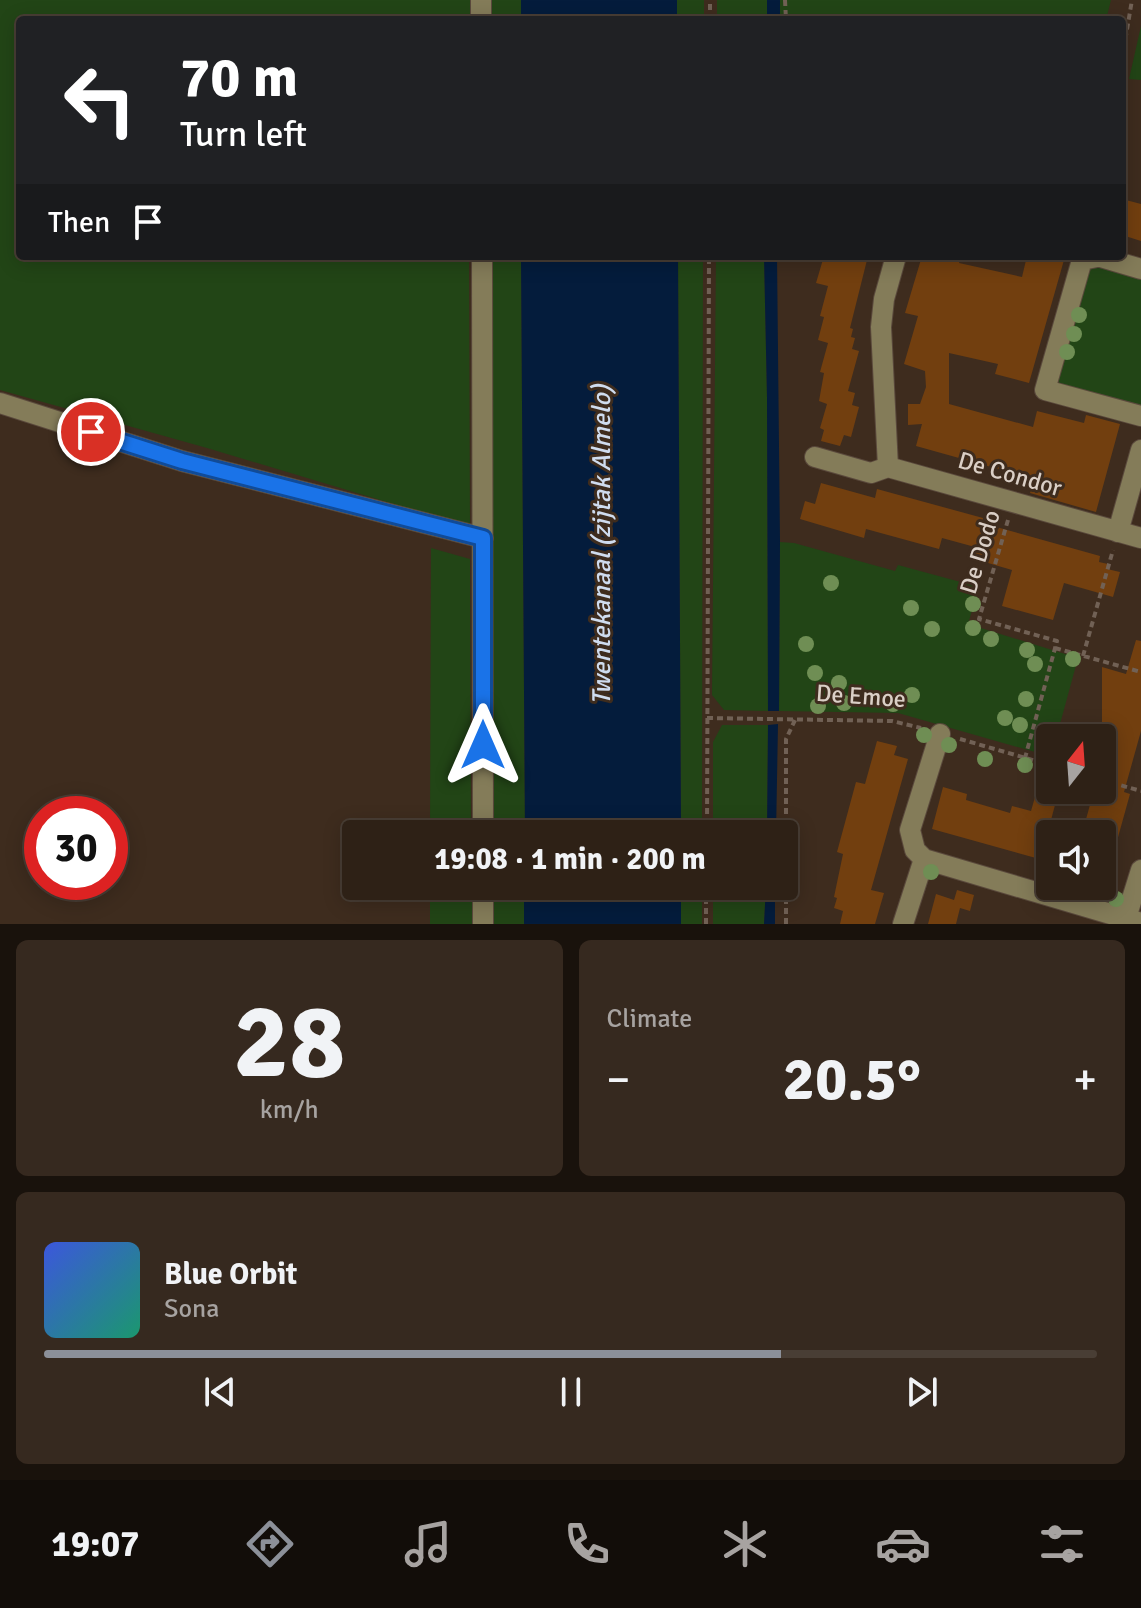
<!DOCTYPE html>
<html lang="en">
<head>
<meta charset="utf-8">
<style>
  :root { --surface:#2e2116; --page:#36291f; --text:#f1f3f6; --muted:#a7a3a1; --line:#493e35; --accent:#8c9099 }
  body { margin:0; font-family:Signika,sans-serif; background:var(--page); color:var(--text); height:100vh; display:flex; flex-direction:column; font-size:30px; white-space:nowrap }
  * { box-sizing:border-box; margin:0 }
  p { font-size:26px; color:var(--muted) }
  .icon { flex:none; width:44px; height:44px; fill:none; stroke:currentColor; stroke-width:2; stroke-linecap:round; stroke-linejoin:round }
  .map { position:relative; height:924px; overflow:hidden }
  .sheet { display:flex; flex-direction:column; gap:16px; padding:16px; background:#19120c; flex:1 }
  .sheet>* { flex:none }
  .banner { position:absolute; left:16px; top:16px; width:1110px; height:244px; border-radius:8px; box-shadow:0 4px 20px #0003,0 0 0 2px var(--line); background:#202124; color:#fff; overflow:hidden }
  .needle { width:52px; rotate:17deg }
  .controls { position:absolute; left:1036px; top:724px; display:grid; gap:16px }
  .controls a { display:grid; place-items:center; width:80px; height:80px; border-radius:8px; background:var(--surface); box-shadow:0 4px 20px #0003,0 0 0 2px var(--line); font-size:40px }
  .speed { position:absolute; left:24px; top:796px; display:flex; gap:16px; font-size:40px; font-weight:700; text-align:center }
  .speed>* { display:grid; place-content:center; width:104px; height:104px; border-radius:50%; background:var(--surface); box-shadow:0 4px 20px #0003,0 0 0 2px var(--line); line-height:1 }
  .speed .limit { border:12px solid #d22; background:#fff; color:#111 }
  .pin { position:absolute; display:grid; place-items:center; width:68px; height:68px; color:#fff; margin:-34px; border:4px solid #fff; border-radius:50%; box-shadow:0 2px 8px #0007 }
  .me { position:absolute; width:88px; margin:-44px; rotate:0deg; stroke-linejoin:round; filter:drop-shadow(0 0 6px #0008) }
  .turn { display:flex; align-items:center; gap:28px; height:168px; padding:0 32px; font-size:36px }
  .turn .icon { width:104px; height:104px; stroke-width:2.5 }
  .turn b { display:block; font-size:56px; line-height:68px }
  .then { display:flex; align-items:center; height:76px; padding:0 32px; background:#0003; gap:16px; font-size:30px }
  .big { font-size:60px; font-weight:800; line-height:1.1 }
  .sheet .widget { flex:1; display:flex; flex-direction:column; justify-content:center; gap:12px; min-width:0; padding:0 28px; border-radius:12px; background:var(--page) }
  .sheet .dial { align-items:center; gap:0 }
  .dial b { font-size:104px; line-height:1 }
  .song { display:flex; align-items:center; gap:24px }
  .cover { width:96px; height:96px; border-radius:12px; background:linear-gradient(135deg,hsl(230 70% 55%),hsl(160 70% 35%)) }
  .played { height:8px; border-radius:4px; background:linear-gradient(90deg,var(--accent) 70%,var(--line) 70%) }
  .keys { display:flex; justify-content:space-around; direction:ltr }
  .heat { display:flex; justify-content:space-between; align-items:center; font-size:44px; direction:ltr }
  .sheet .tiles { flex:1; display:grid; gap:16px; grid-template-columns:1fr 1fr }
  .widget:last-child { grid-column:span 2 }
  .trip { position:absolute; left:342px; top:820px; width:456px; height:80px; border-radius:8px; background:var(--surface); box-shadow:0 4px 20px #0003,0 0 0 2px var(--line); font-weight:800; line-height:80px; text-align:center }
  .tab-bar { display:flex; height:128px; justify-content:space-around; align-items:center; background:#120d09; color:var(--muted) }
  .tab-bar .icon { width:56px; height:56px }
  .tab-bar .active { color:var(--accent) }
  .tab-bar b { font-size:36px; color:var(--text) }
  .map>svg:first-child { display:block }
</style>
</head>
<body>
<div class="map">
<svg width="1141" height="924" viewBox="0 0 1141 924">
  <rect width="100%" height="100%" fill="#3e2c1e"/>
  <!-- green -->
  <path fill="#224516" d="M0,0H470V20H20V256H469L470,527L207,448L0,390Z
    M492,0H521V20H492Z
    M677,0H704V20H677Z
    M717,0H767V20H717Z
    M780,0H1111L1106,20H780Z
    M1141,26V80L1129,79Z
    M490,256H521L525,834H494Z
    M678,256H703L702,834H681Z
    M716,256H764L767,397L768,711L724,710L712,695Z
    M1088,264L1141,278V410L1052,386Z
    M780,542L794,543L895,571L898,565L979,587L968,624L1078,658L1057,735H1048L1042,754L898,713L779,711Z
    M431,548L470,559L471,834H430Z
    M722,725H768L767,834H713V742Z
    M430,886H472V924H430Z
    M494,886H524V924H494Z
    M681,886H702V924H681Z
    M713,886H766L764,924H713Z"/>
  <!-- water -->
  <path fill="#041c3c" d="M521,0H677V20H521Z
    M767,0H780V20H767Z
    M521,256H678L681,834H525Z
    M764,256H777L780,542L779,711H768L767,397Z
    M778,724L776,834H767L768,725Z
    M524,886H681V924H524Z
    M766,886H775V924H764Z"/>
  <!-- building -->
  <path fill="#723f0f" d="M1122,199L1141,204V241L1122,235Z
    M824,256H868L850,328L853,329L851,337L855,338L852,349L859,351L848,391L855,393L852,405L859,407L851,437L844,435L840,446L821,441L824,430L820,428L827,404L819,401L824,373L820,372L828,343L818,340L824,317L820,316L828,286L816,283Z
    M922,256H961L959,263L1022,277L1027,256H1049L1064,260L1029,383L995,374L998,364L949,353V404L1033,427L1037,411L1084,423L1086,415L1120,424L1096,512L1030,493L1034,479L916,446L922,424L908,425V404H920L926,387L925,371L904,364L918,316L905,313Z
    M821,483L875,498L877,489L983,518L982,523L1100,556L1099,562L1108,564L1107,569L1120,572L1113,597L1064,583L1053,620L1002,606L1012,570L971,558L975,547L942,538L939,549L866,529L864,538L800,519L805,501L815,504Z
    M1136,640L1141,641V731L1124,792L1130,794L1107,877H1102V834H1082L1094,790H1102V667L1126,674Z
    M877,741L897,746L894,755L908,759L871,890L884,893L875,924H840L843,911L834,908L837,898L834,897L843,854L837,852L856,782L865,784Z
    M943,787L967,794L966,800L1010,813L1012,806L1031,811L1037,790H1059L1051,820L1055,821L1043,860L932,829Z
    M957,890L974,895L970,911L960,908L956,924H928L936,894L954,900Z"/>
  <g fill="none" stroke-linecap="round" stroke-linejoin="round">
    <!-- minor casing -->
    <g stroke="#5a493c" stroke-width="22">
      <path id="minor" d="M481,0V20
        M482,256L483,834
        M1097,256L1141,269
        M1097,257L1082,260L1045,390L1141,416
        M0,403L182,461L483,538
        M815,457L871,473L888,467L1141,538
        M888,467L881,327L884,299L896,256
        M1118,532L1141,450
        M940,734L910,830L915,850L924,859L1141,923
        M483,886V924
        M1126,918L1141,870
        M903,924L924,859"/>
    </g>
    <!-- path -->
    <path stroke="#716155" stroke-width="4" stroke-dasharray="6 4" stroke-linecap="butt" d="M785,0L786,20
      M710,20V0
      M1122,59L1132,0
      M1008,520L979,619L1057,641L1025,758
      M1055,648L1141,672
      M1083,656L1113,550
      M707,718L892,721L921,728
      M960,739L1050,765
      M1102,780L1141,791
      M707,834L709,256
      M706,924V886
      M786,924V739L796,718"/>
    <!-- minor -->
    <use href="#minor" stroke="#847c59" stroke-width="20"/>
  </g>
  <!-- trees -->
  <g fill="#6f8e54">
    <circle cx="1079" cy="315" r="8"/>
    <circle cx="1074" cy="334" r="8"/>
    <circle cx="1067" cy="352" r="8"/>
    <circle cx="831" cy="583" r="8"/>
    <circle cx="973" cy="604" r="8"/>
    <circle cx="911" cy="608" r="8"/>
    <circle cx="973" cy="628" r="8"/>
    <circle cx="932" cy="629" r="8"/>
    <circle cx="991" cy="639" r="8"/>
    <circle cx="806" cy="644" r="8"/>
    <circle cx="1027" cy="650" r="8"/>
    <circle cx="1073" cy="659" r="8"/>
    <circle cx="1035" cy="664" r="8"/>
    <circle cx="815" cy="673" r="8"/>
    <circle cx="839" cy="683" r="8"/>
    <circle cx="912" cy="695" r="8"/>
    <circle cx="1026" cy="699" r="8"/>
    <circle cx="844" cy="703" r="8"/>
    <circle cx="893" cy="704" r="8"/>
    <circle cx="818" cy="706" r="8"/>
    <circle cx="1005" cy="718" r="8"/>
    <circle cx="1020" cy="725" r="8"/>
    <circle cx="924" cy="735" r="8"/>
    <circle cx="949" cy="745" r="8"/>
    <circle cx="985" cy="759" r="8"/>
    <circle cx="1025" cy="765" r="8"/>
    <circle cx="931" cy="872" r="8"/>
    <circle cx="1116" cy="899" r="8"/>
  </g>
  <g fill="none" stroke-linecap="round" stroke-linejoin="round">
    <!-- route casing -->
    <g stroke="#114b97" stroke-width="20">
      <path id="route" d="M91,432L182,461L483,538V745"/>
    </g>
    <!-- route -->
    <use href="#route" stroke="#1a73e8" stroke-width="14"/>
  </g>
  <g text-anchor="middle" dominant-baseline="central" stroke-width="6" stroke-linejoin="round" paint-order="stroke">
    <!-- street labels -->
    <g font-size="24" fill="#dacfc6" stroke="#3e2c1e">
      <text transform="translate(1010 474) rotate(16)">De Condor</text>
      <text transform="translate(980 552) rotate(-73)">De Dodo</text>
      <text transform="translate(861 696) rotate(4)">De Emoe</text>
    </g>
    <!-- water labels -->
    <g font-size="26" font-style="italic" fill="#cfdcef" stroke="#3e2c1e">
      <text transform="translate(602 545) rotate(-90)">Twentekanaal (zijtak Almelo)</text>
    </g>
  </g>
</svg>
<div class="controls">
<a><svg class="needle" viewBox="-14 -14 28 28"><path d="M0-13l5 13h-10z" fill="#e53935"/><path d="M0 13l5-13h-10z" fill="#a7a3a1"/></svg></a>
<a><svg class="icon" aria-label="sound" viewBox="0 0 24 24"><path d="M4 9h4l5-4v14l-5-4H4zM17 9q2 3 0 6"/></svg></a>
</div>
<div class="speed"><div class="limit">30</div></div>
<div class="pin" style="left:91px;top:432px;background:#d93025"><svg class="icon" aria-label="arrive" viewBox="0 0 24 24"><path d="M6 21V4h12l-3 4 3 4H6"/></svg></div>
<svg class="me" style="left:483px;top:745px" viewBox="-20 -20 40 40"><path d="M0-17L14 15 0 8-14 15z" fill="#1a73e8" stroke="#fff" stroke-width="4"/></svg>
<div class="trip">19:08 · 1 min · 200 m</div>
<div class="banner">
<div class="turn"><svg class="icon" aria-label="left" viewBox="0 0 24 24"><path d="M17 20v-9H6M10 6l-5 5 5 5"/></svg><div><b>70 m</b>Turn left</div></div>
<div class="then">Then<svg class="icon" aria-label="arrive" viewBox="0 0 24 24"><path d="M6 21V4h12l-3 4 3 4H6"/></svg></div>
</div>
</div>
<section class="sheet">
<div class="tiles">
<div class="widget dial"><b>28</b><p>km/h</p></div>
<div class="widget"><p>Climate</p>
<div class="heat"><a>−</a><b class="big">20.5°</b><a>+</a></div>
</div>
<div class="widget">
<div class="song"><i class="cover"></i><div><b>Blue Orbit</b><p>Sona</p></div></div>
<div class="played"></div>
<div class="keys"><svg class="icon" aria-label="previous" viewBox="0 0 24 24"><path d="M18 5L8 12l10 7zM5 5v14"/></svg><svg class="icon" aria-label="pause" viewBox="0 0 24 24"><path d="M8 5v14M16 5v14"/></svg><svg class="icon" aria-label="next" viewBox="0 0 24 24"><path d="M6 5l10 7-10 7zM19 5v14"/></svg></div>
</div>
</div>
</section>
<nav class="tab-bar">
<b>19:07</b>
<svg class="icon active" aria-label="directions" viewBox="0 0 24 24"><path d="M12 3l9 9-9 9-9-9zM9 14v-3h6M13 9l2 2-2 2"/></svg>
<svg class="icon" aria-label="music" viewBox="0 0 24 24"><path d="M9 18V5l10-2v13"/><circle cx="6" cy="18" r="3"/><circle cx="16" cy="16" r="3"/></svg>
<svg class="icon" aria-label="phone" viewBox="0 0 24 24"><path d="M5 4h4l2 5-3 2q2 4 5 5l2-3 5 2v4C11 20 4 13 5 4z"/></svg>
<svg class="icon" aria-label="climate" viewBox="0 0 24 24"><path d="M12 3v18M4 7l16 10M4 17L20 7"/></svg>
<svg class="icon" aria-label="car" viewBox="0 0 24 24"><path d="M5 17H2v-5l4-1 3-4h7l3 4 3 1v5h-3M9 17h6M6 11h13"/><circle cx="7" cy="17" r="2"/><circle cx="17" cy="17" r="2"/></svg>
<svg class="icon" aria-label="filters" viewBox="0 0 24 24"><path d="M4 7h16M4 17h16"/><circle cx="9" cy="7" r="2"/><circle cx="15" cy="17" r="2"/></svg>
</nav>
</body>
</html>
